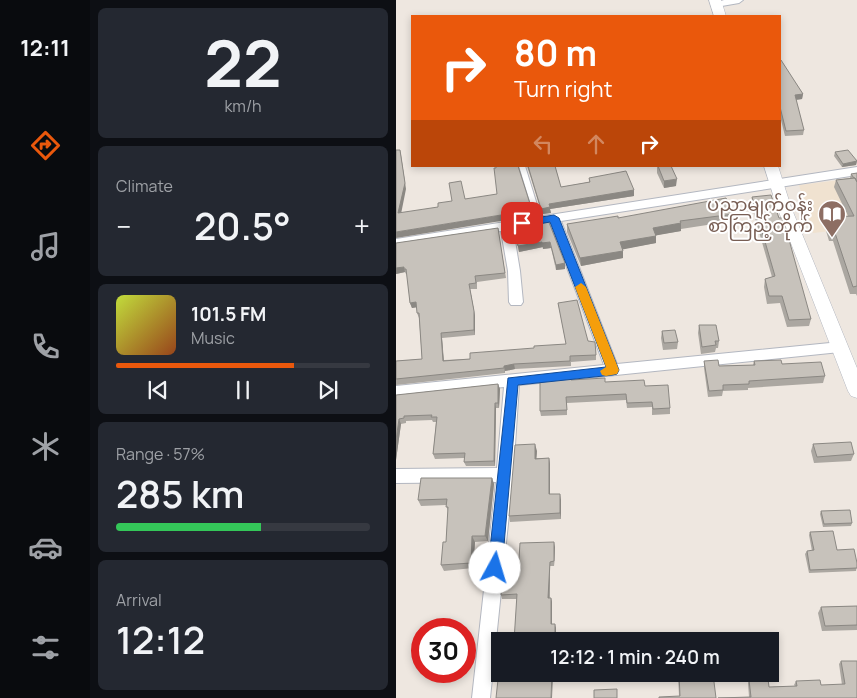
<!DOCTYPE html>
<html lang="en">
<head>
<meta charset="utf-8">
<style>
  :root { --surface:#171b24; --page:#242831; --text:#f1f3f6; --muted:#9ea1a6; --line:#363941; --accent:#ea580c }
  body { margin:0; font-family:Manrope,"Noto Sans Myanmar",sans-serif; background:var(--page); color:var(--text); height:100vh; display:flex; flex-direction:column; font-size:19px; white-space:nowrap }
  * { box-sizing:border-box; margin:0 }
  p { font-size:16px; color:var(--muted) }
  .icon { flex:none; width:28px; height:28px; fill:none; stroke:currentColor; stroke-width:2; stroke-linecap:round; stroke-linejoin:round }
  .map { position:relative; flex:1; overflow:hidden }
  .sheet { display:flex; flex-direction:column; gap:8px; padding:8px; background:#0d0f14; width:306px }
  .sheet>* { flex:none }
  .top-card { position:absolute; left:15px; top:15px; width:370px; height:152px; border-radius:0px; box-shadow:0 2px 8px #0003; background:#ea580c; color:#fff; overflow:hidden }
  .speed { position:absolute; left:15px; top:618px; display:flex; gap:10px; font-size:25px; font-weight:700; text-align:center }
  .speed>* { display:grid; place-content:center; width:65px; height:65px; border-radius:50%; background:var(--surface); box-shadow:0 2px 8px #0003; line-height:1 }
  .speed .limit { border:8px solid #d22; background:#fff; color:#111 }
  .pin { position:absolute; display:grid; place-items:center; width:42px; height:42px; color:#fff; margin:-21px; border-radius:10px; box-shadow:0 2px 8px #0006 }
  .me { position:absolute; width:55px; margin:-28px; rotate:6deg; stroke-linejoin:round; filter:drop-shadow(0 0 4px #0008) }
  .turn { display:flex; align-items:center; gap:18px; height:105px; padding:0 20px; font-size:22px }
  .turn .icon { width:65px; height:65px; stroke-width:2.5 }
  .turn b { display:block; font-size:35px; line-height:42px }
  .lanes { display:flex; align-items:center; height:48px; padding:0 20px; background:#0003; justify-content:center; gap:25px; direction:ltr }
  .lanes .off { opacity:.35 }
  .big { font-size:38px; font-weight:600; line-height:1.1 }
  .sheet .card { flex:1; display:flex; flex-direction:column; justify-content:center; gap:8px; min-width:0; padding:0 18px; border-radius:8px; background:var(--page) }
  .sheet .dial { align-items:center; gap:0 }
  .dial b { font-size:65px; line-height:1 }
  .song { display:flex; align-items:center; gap:15px }
  .cover { width:60px; height:60px; border-radius:8px; background:linear-gradient(135deg,hsl(70 70% 55%),hsl(20 70% 35%)) }
  .played { height:5px; border-radius:2px; background:linear-gradient(90deg,var(--accent) 70%,var(--line) 70%) }
  .keys { display:flex; justify-content:space-around; direction:ltr }
  .heat { display:flex; justify-content:space-between; align-items:center; font-size:28px; direction:ltr }
  .charge { height:8px; border-radius:4px; background:linear-gradient(90deg,#34c759 57%,var(--line) 0) }
  .trip { position:absolute; left:95px; top:632px; width:288px; height:50px; border-radius:0px; background:var(--surface); box-shadow:0 2px 8px #0003; font-weight:600; line-height:50px; text-align:center }
  main { display:flex; flex:1; min-height:0 }
  .tabs { display:flex; flex-direction:column; width:90px; justify-content:space-around; align-items:center; background:#090b0e; color:var(--muted) }
  .tabs .icon { width:35px; height:35px }
  .tabs .on { color:var(--accent) }
  .tabs b { font-size:22px; color:var(--text) }
  .map>svg:first-child { display:block }
</style>
</head>
<body>
<main>
<nav class="tabs">
<b>12:11</b>
<svg class="icon on" aria-label="directions" viewBox="0 0 24 24"><path d="M12 3l9 9-9 9-9-9zM9 14v-3h6M13 9l2 2-2 2"/></svg>
<svg class="icon" aria-label="music" viewBox="0 0 24 24"><path d="M9 18V5l10-2v13"/><circle cx="6" cy="18" r="3"/><circle cx="16" cy="16" r="3"/></svg>
<svg class="icon" aria-label="phone" viewBox="0 0 24 24"><path d="M5 4h4l2 5-3 2q2 4 5 5l2-3 5 2v4C11 20 4 13 5 4z"/></svg>
<svg class="icon" aria-label="climate" viewBox="0 0 24 24"><path d="M12 3v18M4 7l16 10M4 17L20 7"/></svg>
<svg class="icon" aria-label="car" viewBox="0 0 24 24"><path d="M5 17H2v-5l4-1 3-4h7l3 4 3 1v5h-3M9 17h6M6 11h13"/><circle cx="7" cy="17" r="2"/><circle cx="17" cy="17" r="2"/></svg>
<svg class="icon" aria-label="filters" viewBox="0 0 24 24"><path d="M4 7h16M4 17h16"/><circle cx="9" cy="7" r="2"/><circle cx="15" cy="17" r="2"/></svg>
</nav>
<section class="sheet">
<div class="card dial"><b>22</b><p>km/h</p></div>
<div class="card"><p>Climate</p>
<div class="heat"><a>−</a><b class="big">20.5°</b><a>+</a></div>
</div>
<div class="card">
<div class="song"><i class="cover"></i><div><b>101.5 FM</b><p>Music</p></div></div>
<div class="played"></div>
<div class="keys"><svg class="icon" aria-label="previous" viewBox="0 0 24 24"><path d="M18 5L8 12l10 7zM5 5v14"/></svg><svg class="icon" aria-label="pause" viewBox="0 0 24 24"><path d="M8 5v14M16 5v14"/></svg><svg class="icon" aria-label="next" viewBox="0 0 24 24"><path d="M6 5l10 7-10 7zM19 5v14"/></svg></div>
</div>
<div class="card"><p>Range · 57%</p><b class="big">285 km</b><div class="charge"></div></div>
<div class="card"><p>Arrival</p><b class="big">12:12</b></div>
</section>
<div class="map">
<svg width="461" height="698" viewBox="0 0 461 698">
  <rect width="100%" height="100%" fill="#eee7e0"/>
  <!-- education -->
  <path fill="#f0e2d0" d="M461,178V228L417,233L403,185Z"/>
  <g fill="none" stroke-linecap="round" stroke-linejoin="round">
    <!-- service casing -->
    <g stroke="#b3b7c0" stroke-width="2">
      <path id="service" d="M123,166H129L146,221L145,222L143,223L140,221Z"/>
    </g>
    <!-- minor casing -->
    <g stroke="#b3b7c0" stroke-width="2">
      <path id="minor" d="M328,0H347L343,3L320,7L316,4Z
        M461,167V175L165,221L221,364L444,342L449,343L451,347L449,351L444,352L123,385L117,475L94,698H76L100,482L0,483V469L101,468L108,387L0,398V386L208,365L154,223L117,229L124,271L127,302L125,305H115L113,302L112,271L105,231L0,247V239Z"/>
    </g>
    <!-- tertiary casing -->
    <g stroke="#b3b7c0" stroke-width="1">
      <path id="tertiary" d="M313,0H325L330,16H318Z
        M368,166H382L395,207L461,368V398L455,396L452,391L381,207Z"/>
    </g>
    <!-- service -->
    <use href="#service" fill="#fff" fill-rule="evenodd"/>
    <!-- minor -->
    <use href="#minor" fill="#fff" fill-rule="evenodd"/>
    <!-- tertiary -->
    <use href="#tertiary" fill="#fff" fill-rule="evenodd"/>
  </g>
  <!-- wall -->
  <path fill="#aba7a1" d="M384,60L407,94L406,99L400,100L408,130L407,135L389,136L384,116Z
    M439,152L461,160L460,165L446,167L438,156Z
    M131,166H159L165,187L193,182V178L238,190V196L154,209L155,213L146,214Z
    M261,166L280,186L268,188L261,173Z
    M461,173V296L460,294H454L437,241H433L428,224L430,217L452,216L438,187L440,180L454,178L455,174Z
    M356,197L415,319L413,326L391,327L384,303L371,304L368,287L369,279L376,277L355,204Z
    M338,214L337,221L285,229V231L260,235V243L226,249L227,258L185,266L171,232V224L222,218Z
    M152,220L169,269L160,270L155,248L147,249V247L123,252L118,225Z
    M102,228L110,278L81,282V289H74L79,316V335L46,338L48,360L74,359L170,344L162,303L192,341L200,355V360L175,362V366L119,369L109,371V373L0,385V361L26,359L23,318L21,313V307L16,308L14,303L11,274H10L9,272L0,274V243Z
    M303,325L323,341L322,348H320L319,352L305,354L302,333Z
    M266,331L282,342L281,349L267,350L265,338Z
    M308,361L323,366L357,365L358,361L386,364L429,376L427,383L352,388V390L327,391L326,396L312,397L308,368Z
    M175,380L209,382L249,386L274,408V414L256,415V407L231,408L230,400L171,403V415L145,416L144,411Z
    M102,384L104,389L103,408H100L99,466H70L68,462V458L39,459L37,454L40,422H37L36,420L10,421V423L5,424L0,460V395Z
    M417,444L458,454L455,461L418,463L415,451Z
    M141,451L140,458H153L154,464V494L165,500V519L114,522L113,516Z
    M96,478L98,484L92,541L79,542L77,568L48,571L45,565L50,542L52,511L50,505L25,506L22,500Z
    M425,511L456,523L455,526L427,527L424,514Z
    M414,532L461,563L460,571L413,573L409,554L411,551H416L413,535Z
    M159,547L158,566H154V598H155L156,602V624L160,628L119,625L121,599H106L105,595L122,574Z
    M461,606V630L426,631L422,613L425,607Z
    M445,661L461,698L353,697L352,683L353,680L373,687L399,686L398,685L400,681L425,685H446L443,664Z
    M104,674H200V675L157,676Z
    M282,674H317L283,696Z"/>
  <!-- shaded-wall -->
  <path fill="#8b8883" d="M407,94L406,99L398,100L399,95Z
    M4,150L5,155L10,189L4,219L2,213Z
    M461,161L460,165L446,167L447,164Z
    M281,179L280,186L268,188V181Z
    M238,190V196L154,209L155,213L146,214L145,209L153,204Z
    M136,210V216L0,238V232Z
    M285,223V231L257,236V228Z
    M260,236V243L224,250V242Z
    M146,242L147,247L123,252L122,246Z
    M154,242L155,248L147,249L146,243Z
    M227,251V258L185,266L184,258Z
    M169,263V269L160,270V265Z
    M8,267L9,272L0,274V268Z
    M74,289L79,316V335L78,330Z
    M20,302L22,307L16,308L14,303Z
    M45,333L46,338L48,366L47,361Z
    M118,364L119,369L109,371V373L108,366Z
    M102,384L104,389L103,408L102,403Z
    M99,403L100,408L99,466L98,461Z
    M3,419L5,424L0,460V440Z
    M139,444L141,451L140,465L139,459Z
    M153,458L154,464V500L153,494Z
    M96,478L98,484L92,541L89,536Z
    M164,494L165,500V519L164,513Z
    M76,536L79,542L77,568L75,563Z
    M158,542L159,547L158,566Z
    M154,562V566L153,602L152,598Z
    M155,598L156,602V628L155,624Z
    M159,624L160,628V641H159Z
    M156,674L157,676L156,698H155Z"/>
  <!-- building -->
  <path fill="#c7c2bb" stroke="#8b8883" d="M384,60H385L407,94L399,95L408,130L390,131L384,107Z
    M0,150H4L9,183L2,213L42,207V203L56,201L53,183L65,181L69,199L101,194L98,168H100V166H122L136,210L0,232Z
    M452,150L461,161L447,164L439,152Z
    M132,166H159L165,187L194,182L193,178L230,171L238,190L153,204L154,207L145,209Z
    M262,166H275L281,179L268,181Z
    M461,173V182L459,178H458L455,174Z
    M459,178L461,182V286L457,287L439,233H435L430,217L458,216L440,180Z
    M375,195L383,218H387L415,319L393,320L386,296H373L369,279L379,276L356,197Z
    M330,198L338,214L284,221L285,223L257,228L260,236L224,242L227,251L184,258L171,224L222,216V218Z
    M152,220L169,263L160,265L154,242L146,243V242L122,246L118,225Z
    M102,228L109,273L79,276L80,283L73,284L78,311V330L45,333L47,361L74,359V353L138,348V346L170,344L162,303L181,300L192,341L199,342L200,355L174,356V361L118,364L108,366V368L0,379V361L26,359L23,313H21L20,302L14,303L10,269H8V267L0,268V243Z
    M303,325H320L323,341H319L320,345L306,347Z
    M279,330L282,342L268,343L266,331Z
    M322,360L323,366L359,365L358,361L385,360L386,364L425,362L429,376L353,381V384L327,385V390L313,391L308,361Z
    M175,376V380L209,378V382L248,380L249,386L272,385L274,408L257,409L256,402L231,403L230,394L170,397L171,410L144,411V379Z
    M102,384V403H99L98,461L68,462L69,453L37,454L41,417H35L36,415L8,416V418L3,419L0,440V395Z
    M455,442L458,454L421,457L417,444Z
    M139,444V459L153,458V494H164V513L113,516L119,445Z
    M25,478H96L89,536H76L75,563L45,565L47,542H50L52,507H50L51,499L22,500Z
    M454,510L456,523L428,524L425,511Z
    M437,531L441,550L458,549L461,563V568L414,570L411,551L418,550L414,532Z
    M158,542V561L154,562L152,598H155V624H159V641H118L121,594L105,595L107,575L122,574L124,543Z
    M461,606V625L429,626L425,607Z
    M104,661V674H156L155,698H100Z
    M445,661H461V698H322L355,697L353,680L372,679L373,687L401,686L400,681L424,680L425,685L449,684Z
    M283,674H317L320,698H263V697L284,696Z
    M221,689V698H198V690Z"/>
  <!-- route -->
  <path fill="#1a73e8" stroke="#114b97" d="M158,215L163,218L223,370L221,374L217,375L122,385L106,568L104,573L99,575L94,573L92,568L112,378L210,367L154,222L126,227L122,223L126,220Z"/>
  <!-- slow -->
  <path fill="#f59e0b" d="M185,283L190,287L223,370L221,374L210,376L206,375L204,371L210,367L179,287Z"/>
  <!-- icons -->
  <defs>
    <g id="library-pin" transform="scale(1.4375)"><path d="M0 17L-7.5 6A9.5 9.5 0 1 1 7.5 6Z" fill="#8d6e63" stroke="#fff"/><path d="M-6-4Q-3-5.5-.7-3.5V5Q-3 3-6 4ZM6-4Q3-5.5 .7-3.5V5Q3 3 6 4Z" fill="#fff"/></g>
  </defs>
  <g fill-rule="evenodd">
    <use href="#library-pin" x="436" y="214"/>
  </g>
  <g text-anchor="middle" dominant-baseline="central" stroke-width="4" stroke-linejoin="round" paint-order="stroke">
    <!-- education labels -->
    <g font-size="18" fill="#785e54" stroke="#fff" text-anchor="end">
      <text x="417" y="204">ပညာမျက်ဝန်း<tspan x="417" dy="21">စာကြည့်တိုက်</tspan></text>
    </g>
  </g>
</svg>
<div class="speed"><div class="limit">30</div></div>
<div class="pin" style="left:126px;top:223px;background:#d93025"><svg class="icon" aria-label="arrive" viewBox="0 0 24 24"><path d="M6 21V4h12l-3 4 3 4H6"/></svg></div>
<svg class="me" style="left:99px;top:568px" viewBox="-20 -20 40 40"><circle r="19" fill="#fff"/><path d="M0-13L10 11 0 6-10 11z" fill="#1a73e8"/></svg>
<div class="trip">12:12 · 1 min · 240 m</div>
<div class="top-card">
<div class="turn"><svg class="icon" aria-label="right" viewBox="0 0 24 24"><path d="M7 20v-9h11M14 6l5 5-5 5"/></svg><div><b>80 m</b>Turn right</div></div>
<div class="lanes"><svg class="icon off" aria-label="left" viewBox="0 0 24 24"><path d="M17 20v-9H6M10 6l-5 5 5 5"/></svg><svg class="icon off" aria-label="ahead" viewBox="0 0 24 24"><path d="M12 20V5M6 11l6-6 6 6"/></svg><svg class="icon" aria-label="right" viewBox="0 0 24 24"><path d="M7 20v-9h11M14 6l5 5-5 5"/></svg></div>
</div>
</div>
</main>
</body>
</html>
